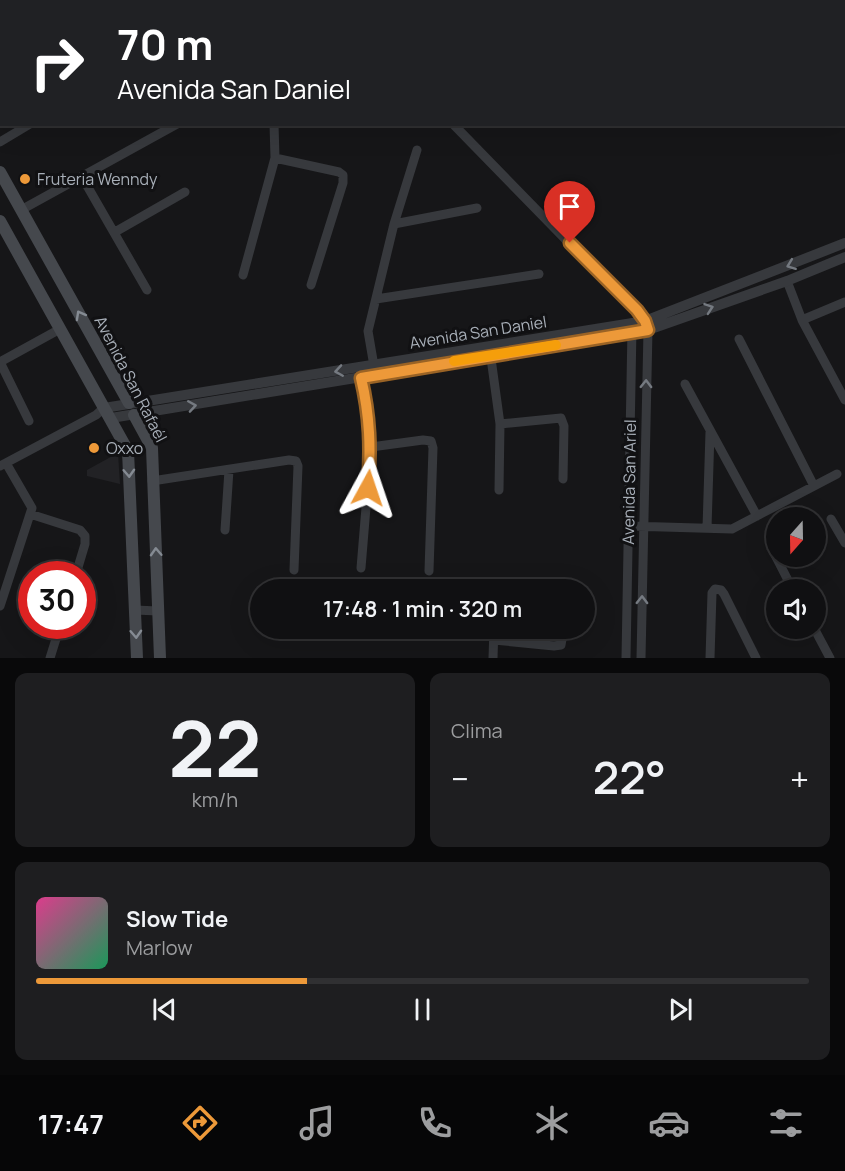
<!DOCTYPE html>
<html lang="es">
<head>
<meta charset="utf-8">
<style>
  :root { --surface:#101012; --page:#1e1e20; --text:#f1f3f6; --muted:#9c9d9f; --line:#303032; --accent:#ed9939 }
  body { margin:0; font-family:Manrope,sans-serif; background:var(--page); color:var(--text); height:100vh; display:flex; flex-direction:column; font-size:22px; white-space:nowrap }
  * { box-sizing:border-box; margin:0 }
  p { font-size:20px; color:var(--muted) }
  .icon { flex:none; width:33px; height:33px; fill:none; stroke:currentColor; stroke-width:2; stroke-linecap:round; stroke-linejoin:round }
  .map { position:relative; height:658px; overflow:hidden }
  .details { display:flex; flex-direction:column; gap:15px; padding:15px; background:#09090a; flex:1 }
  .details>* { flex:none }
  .banner { position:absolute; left:0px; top:0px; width:846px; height:126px; box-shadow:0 6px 24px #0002,0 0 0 2px var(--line); background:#202124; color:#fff; overflow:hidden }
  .needle { width:39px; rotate:200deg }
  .fabs { position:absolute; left:766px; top:507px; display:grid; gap:12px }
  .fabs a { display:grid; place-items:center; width:60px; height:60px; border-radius:50%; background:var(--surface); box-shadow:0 6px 24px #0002,0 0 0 2px var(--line); font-size:30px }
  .speed { position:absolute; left:18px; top:561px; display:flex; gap:12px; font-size:30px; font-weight:700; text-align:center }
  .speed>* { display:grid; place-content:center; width:78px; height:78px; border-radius:50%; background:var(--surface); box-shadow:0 6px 24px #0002,0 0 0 2px var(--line); line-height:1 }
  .speed .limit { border:9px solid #d22; background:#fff; color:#111 }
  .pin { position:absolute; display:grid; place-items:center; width:51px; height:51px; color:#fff; margin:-62px -26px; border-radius:50% 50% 50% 0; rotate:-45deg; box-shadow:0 0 6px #0007 }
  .pin .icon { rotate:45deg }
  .me { position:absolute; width:66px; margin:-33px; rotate:5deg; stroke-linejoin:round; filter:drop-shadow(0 0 4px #0008) }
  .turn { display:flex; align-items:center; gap:21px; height:126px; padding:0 18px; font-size:27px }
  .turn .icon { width:78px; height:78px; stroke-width:2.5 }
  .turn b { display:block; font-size:42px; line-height:51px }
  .big { font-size:45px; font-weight:600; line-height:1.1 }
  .details .widget { flex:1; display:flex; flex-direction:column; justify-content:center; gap:9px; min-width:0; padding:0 21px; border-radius:12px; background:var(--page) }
  .details .dial { align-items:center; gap:0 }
  .dial b { font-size:78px; line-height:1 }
  .song { display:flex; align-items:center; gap:18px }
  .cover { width:72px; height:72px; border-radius:9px; background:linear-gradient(135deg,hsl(330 70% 55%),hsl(150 70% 35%)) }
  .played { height:6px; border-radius:3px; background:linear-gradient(90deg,var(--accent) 35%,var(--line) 35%) }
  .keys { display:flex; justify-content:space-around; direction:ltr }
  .heat { display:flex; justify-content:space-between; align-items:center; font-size:33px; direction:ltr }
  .details .tiles { flex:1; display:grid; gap:15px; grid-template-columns:1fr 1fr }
  .widget:last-child { grid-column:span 2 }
  .trip { position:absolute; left:250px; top:579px; width:345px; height:60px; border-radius:30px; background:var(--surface); box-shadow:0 6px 24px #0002,0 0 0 2px var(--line); font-weight:600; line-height:60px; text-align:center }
  .dock { display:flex; height:96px; justify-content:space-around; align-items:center; background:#060607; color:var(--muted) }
  .dock .icon { width:42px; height:42px }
  .dock .active { color:var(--accent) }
  .dock b { font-size:27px; color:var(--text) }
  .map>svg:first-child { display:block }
</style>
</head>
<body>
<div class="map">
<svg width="845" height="658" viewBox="0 0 845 658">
  <rect width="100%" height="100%" fill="#161618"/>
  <!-- built -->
  <path fill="#222225" d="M0,0H175L2,2L0,94Z
    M118,453L120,484L87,476V470Z"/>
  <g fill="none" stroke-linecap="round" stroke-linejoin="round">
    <!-- minor -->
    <path stroke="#37393d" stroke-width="9" d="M453,124L645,321L648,330L641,658
      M0,142L30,124
      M275,158L339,172L343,175V183L311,285
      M82,177L147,290
      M21,210L177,124
      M394,224L477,208
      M115,232L185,192
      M243,275L275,158L274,124
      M787,281L802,320L845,400
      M376,299L539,274
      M802,320L845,302
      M739,339L814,486
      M490,351L500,424L499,490
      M0,362L60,329
      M0,362L29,421
      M360,370L366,400L371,447L361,568
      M375,372L368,331L394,224L417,150
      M685,384L757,516
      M500,424L561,418L564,426L563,479
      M371,447L423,440L431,441L433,448L429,571
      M0,466L96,415L104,408
      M152,481L289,460L296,461L298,466L294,570
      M30,514L80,530L85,536V544L76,574
      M831,519L845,543
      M629,526L732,529L837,474
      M707,528L710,432
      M225,530L229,470
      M773,551L793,590
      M494,590V586
      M567,590V588
      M0,606L32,508L6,463
      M135,610L158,611
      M814,628L830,658
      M494,640L554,646L561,645L564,628
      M50,658L60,626
      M493,658L494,628
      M626,658L632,328
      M710,658L712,593L715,589L721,590L724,594L756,658"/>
    <!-- tertiary -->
    <path stroke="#37393d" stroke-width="10" d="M104,408L645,321L845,243
      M111,418L648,330L787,281L845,257"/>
    <!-- secondary -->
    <path stroke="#45484d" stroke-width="12" d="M0,172L129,403
      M0,221L128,451L137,658
      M134,415L152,448L160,658"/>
  </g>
  <!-- one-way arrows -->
  <defs><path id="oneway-chevron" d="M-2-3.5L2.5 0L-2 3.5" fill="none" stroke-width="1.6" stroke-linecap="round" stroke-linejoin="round" transform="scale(1.5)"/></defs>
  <g stroke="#757a81">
    <use href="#oneway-chevron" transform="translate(791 265) rotate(159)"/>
    <use href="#oneway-chevron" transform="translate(709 308) rotate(-19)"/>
    <use href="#oneway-chevron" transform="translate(339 371) rotate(171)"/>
    <use href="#oneway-chevron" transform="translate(646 384) rotate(-89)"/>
    <use href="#oneway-chevron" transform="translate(192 406) rotate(-9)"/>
    <use href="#oneway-chevron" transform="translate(642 600) rotate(-89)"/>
  </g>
  <g stroke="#858b93">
    <use href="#oneway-chevron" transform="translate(80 315) rotate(-119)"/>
    <use href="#oneway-chevron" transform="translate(129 473) rotate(87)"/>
    <use href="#oneway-chevron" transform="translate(156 552) rotate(-93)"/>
    <use href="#oneway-chevron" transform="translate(136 634) rotate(87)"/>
  </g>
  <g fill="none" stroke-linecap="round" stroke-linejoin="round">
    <!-- route casing -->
    <g stroke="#9a6325" stroke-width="15">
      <path id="route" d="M368,488C371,449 370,416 361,378L648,330L645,321L637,310L570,243"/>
    </g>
    <!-- route -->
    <use href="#route" stroke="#ed9939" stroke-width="10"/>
    <!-- slow -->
    <path stroke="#f59e0b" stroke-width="10" d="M454,361L556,345"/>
  </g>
  <!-- markers -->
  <g fill="#ed9939" stroke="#111113" stroke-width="2">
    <circle cx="25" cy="179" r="6"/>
    <circle cx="94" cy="448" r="6"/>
  </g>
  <g text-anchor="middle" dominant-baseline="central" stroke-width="6" stroke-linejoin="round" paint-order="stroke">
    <!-- poi labels -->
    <g font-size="16" fill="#a8afb8" stroke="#111113" text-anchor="start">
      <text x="37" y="179">Fruteria Wenndy</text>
      <text x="106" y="448">Oxxo</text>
    </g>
    <!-- street labels -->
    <g font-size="16" fill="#a8afb8" stroke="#111113">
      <text transform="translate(478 332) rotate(-9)">Avenida San Daniel</text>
      <text transform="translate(131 379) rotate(63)">Avenida San Rafaél</text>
      <text transform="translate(629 482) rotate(-89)">Avenida San Ariel</text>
    </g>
  </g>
</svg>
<div class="fabs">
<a><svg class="needle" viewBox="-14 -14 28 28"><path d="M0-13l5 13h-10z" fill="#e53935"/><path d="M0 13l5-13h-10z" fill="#9c9d9f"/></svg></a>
<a><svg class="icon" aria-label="sound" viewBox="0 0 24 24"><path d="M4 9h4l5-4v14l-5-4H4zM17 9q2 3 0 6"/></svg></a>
</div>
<div class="speed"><div class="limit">30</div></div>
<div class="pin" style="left:570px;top:243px;background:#d93025"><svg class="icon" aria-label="arrive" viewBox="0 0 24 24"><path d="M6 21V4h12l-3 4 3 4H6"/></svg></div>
<svg class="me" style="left:368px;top:488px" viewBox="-20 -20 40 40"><path d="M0-17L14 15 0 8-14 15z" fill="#ed9939" stroke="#fff" stroke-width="4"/></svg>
<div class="trip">17:48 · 1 min · 320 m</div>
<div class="banner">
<div class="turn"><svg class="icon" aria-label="right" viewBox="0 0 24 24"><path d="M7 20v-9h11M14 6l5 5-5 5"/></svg><div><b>70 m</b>Avenida San Daniel</div></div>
</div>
</div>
<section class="details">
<div class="tiles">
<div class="widget dial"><b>22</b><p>km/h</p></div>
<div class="widget"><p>Clima</p>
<div class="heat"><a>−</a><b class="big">22°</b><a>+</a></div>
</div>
<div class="widget">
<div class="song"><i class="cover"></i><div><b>Slow Tide</b><p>Marlow</p></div></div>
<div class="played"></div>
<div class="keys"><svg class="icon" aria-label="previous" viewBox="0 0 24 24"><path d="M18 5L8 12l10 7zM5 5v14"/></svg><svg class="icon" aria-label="pause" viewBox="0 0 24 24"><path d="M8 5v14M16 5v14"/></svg><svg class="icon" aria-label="next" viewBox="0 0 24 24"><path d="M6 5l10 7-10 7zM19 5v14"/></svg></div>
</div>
</div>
</section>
<nav class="dock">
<b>17:47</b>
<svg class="icon active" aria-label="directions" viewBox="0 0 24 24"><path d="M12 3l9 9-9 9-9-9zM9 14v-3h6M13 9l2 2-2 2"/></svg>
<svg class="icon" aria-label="music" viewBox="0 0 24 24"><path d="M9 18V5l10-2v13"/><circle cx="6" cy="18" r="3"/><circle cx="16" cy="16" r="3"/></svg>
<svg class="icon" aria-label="phone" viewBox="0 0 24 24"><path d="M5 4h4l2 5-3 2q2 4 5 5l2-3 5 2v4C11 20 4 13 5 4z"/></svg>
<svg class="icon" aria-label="climate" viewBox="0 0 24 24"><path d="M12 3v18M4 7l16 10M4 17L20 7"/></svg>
<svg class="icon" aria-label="car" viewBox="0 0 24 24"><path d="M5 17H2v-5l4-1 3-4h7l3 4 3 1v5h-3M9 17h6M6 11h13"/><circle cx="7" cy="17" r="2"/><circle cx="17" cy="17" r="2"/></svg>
<svg class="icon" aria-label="filters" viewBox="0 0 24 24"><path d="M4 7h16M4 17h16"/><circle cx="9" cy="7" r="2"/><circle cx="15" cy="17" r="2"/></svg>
</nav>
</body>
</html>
